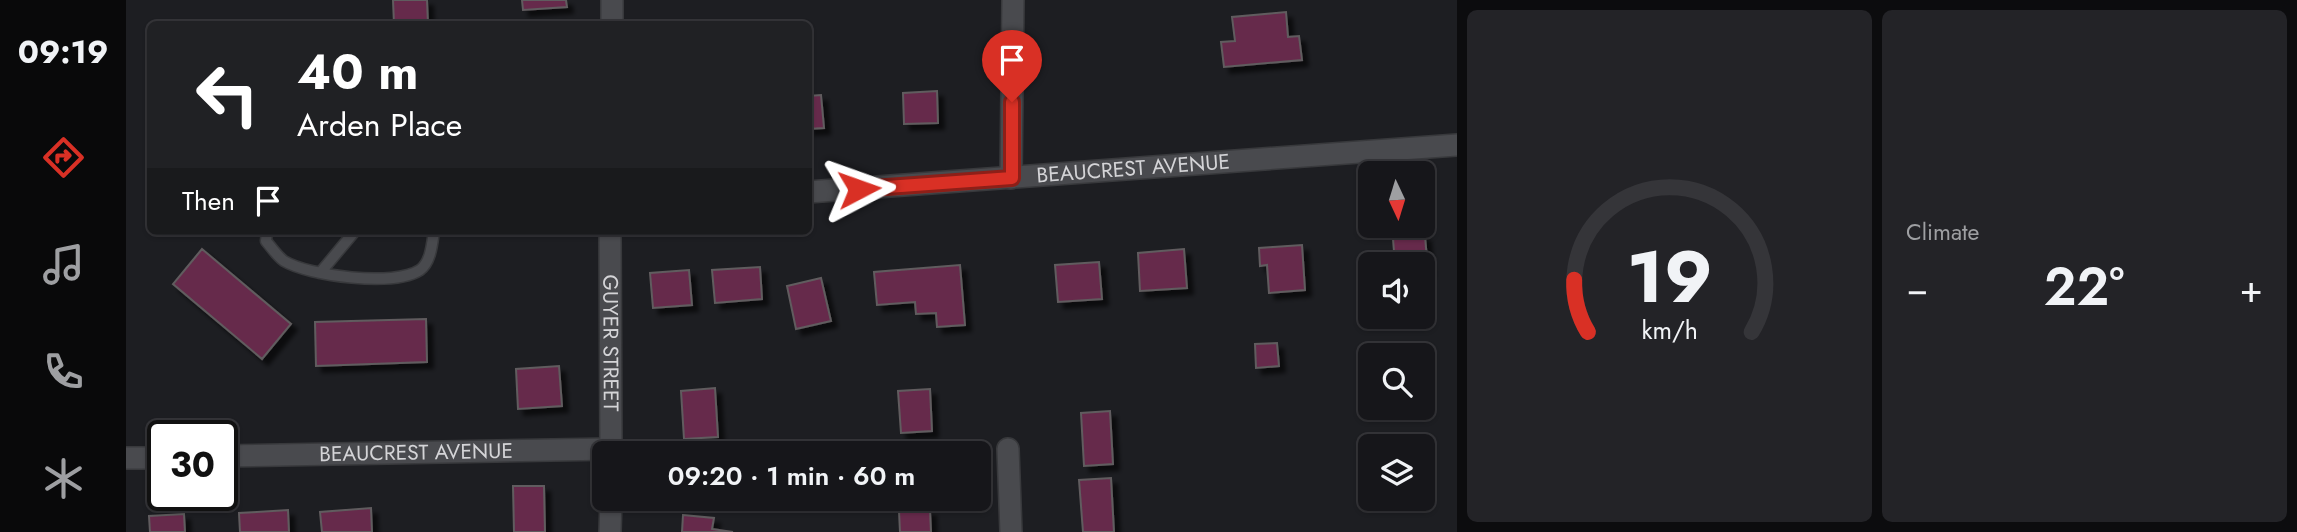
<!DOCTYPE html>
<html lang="en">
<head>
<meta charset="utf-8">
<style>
  :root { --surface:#16161a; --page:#232327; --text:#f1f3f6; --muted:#9e9fa2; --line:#353539; --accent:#d93025 }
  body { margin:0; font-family:Jost,sans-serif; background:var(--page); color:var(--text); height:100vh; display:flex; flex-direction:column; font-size:26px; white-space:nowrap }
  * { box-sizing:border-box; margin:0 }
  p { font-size:23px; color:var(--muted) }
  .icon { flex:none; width:38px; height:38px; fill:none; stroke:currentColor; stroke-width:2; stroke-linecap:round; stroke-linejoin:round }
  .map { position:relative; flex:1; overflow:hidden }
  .drawer { display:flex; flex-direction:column; gap:10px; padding:10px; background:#0c0c0e; width:840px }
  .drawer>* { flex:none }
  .hud { position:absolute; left:21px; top:21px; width:665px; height:214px; border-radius:10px; box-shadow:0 2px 5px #0004,0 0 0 2px var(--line); background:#202124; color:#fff; overflow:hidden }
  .needle { width:46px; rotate:176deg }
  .tools { position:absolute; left:1232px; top:161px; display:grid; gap:14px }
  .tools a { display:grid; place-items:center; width:77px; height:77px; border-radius:10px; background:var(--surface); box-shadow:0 2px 5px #0004,0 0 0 2px var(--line); font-size:35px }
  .speed { position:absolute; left:21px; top:420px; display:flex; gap:14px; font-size:35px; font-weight:700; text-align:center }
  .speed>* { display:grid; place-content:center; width:91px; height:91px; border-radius:50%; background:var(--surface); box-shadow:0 2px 5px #0004,0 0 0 2px var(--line); line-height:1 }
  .speed .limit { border:4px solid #111; border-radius:10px; background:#fff; color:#111 }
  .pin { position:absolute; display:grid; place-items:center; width:60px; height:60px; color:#fff; margin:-72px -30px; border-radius:50% 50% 50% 0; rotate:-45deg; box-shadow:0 0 7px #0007 }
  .pin .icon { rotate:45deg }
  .me { position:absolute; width:77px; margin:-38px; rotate:86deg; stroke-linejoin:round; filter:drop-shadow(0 0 5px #0008) }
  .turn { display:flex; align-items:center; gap:24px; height:147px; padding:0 35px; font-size:32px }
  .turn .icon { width:91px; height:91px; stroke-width:2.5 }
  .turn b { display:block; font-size:49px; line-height:60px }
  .then { display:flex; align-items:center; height:66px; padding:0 35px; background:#0003; gap:14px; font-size:26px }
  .big { font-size:52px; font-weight:600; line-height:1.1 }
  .drawer .widget { flex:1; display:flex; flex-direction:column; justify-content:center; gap:10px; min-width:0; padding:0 24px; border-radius:10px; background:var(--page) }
  .drawer .dial { align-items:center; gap:0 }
  .dial svg { height:182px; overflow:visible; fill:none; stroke:var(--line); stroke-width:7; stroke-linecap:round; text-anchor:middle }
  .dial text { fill:var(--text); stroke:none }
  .heat { display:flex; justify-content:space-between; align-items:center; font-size:38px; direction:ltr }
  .drawer .tiles { flex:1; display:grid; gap:10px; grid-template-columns:repeat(2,1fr) }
  .trip { position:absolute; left:466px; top:441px; width:399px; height:70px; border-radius:10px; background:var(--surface); box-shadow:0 2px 5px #0004,0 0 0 2px var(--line); font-weight:600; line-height:70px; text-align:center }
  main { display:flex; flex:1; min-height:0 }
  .dock { display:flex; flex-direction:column; width:126px; justify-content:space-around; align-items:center; background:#09090a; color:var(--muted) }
  .dock .icon { width:49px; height:49px }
  .dock .on { color:var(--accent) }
  .dock b { font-size:32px; color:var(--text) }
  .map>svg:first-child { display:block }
</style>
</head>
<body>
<main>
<nav class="dock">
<b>09:19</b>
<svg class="icon on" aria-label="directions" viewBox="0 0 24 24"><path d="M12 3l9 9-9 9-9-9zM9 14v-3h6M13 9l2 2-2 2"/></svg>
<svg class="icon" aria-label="music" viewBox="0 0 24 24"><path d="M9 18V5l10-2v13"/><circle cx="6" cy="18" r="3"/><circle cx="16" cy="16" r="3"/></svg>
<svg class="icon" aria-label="phone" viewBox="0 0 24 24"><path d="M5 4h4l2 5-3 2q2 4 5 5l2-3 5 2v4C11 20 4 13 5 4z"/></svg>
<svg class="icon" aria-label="climate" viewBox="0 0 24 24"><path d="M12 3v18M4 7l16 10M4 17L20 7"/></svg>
</nav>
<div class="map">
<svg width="1331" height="532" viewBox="0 0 1331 532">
  <defs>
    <filter id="shadow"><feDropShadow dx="6" dy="6" stdDeviation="2" flood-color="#0009"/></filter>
  </defs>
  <rect width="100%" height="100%" fill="#1d1e22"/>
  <!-- building -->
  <path fill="#662b4b" stroke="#615c5e" stroke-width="2" filter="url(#shadow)" d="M267,0H301L302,24H268Z
    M396,0H440L441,7L397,10Z
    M1160,12L1162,37L1173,36L1176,60L1098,67L1095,42L1109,41L1106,17Z
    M811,91L812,123L778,124L777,93Z
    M695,95L698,128L682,129V96Z
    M1295,231V237L1299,236L1302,271H1297V264H1269L1267,239H1270L1269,233Z
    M1176,245L1179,290L1143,293L1141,265L1134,266L1133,248Z
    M76,249L165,324L136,359L47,284Z
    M1058,249L1061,288L1014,291L1012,253Z
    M973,262L976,299L932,302L929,265Z
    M834,265L839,325L811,327L810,313L790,314L789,302L751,305L748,272Z
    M634,267L636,299L589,303L586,270Z
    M563,270L566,305L527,308L524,273Z
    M695,278L705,321L670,329L661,286Z
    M300,319L301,362L190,366L189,322Z
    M1151,343L1153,366L1130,368L1129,344Z
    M433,366L436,406L392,409L390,369Z
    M589,388L592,437L558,439L555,391Z
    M804,389L806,431L775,433L772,391Z
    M984,411L987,464L958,466L955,413Z
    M803,450V453H774V452Z
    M985,478L988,532H957L953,480Z
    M387,486H418L419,532H388Z
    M556,499H607V501Z
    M245,508L246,532H196L194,512Z
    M162,510L163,532H114L113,513Z
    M804,510L805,532H774L773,511Z
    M58,514L59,532H24L23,516Z
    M557,515L588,518L586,529L607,532H556Z"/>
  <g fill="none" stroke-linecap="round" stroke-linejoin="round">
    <!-- lane casing -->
    <g stroke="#38393c" stroke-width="13">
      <path id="lane" d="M141,231L140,241C145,247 151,256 158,261C183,276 268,287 294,270C305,262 306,244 308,231
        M194,273L229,231"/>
    </g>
    <!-- street casing -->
    <g stroke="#38393c" stroke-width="24">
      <g id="street">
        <path d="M486,24V0"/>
        <path d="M885,178L887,0"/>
        <path id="s1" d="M682,192L1331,145"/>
        <path id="s2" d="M484,231L485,453"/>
        <path d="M882,449L885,532"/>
        <path id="s3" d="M96,456L485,449"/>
        <path d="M0,458H37"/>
        <path d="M484,532L485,499"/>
      </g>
    </g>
    <!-- lane -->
    <use href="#lane" stroke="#494a4e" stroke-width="10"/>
    <!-- street -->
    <use href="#street" stroke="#494a4e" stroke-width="21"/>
  </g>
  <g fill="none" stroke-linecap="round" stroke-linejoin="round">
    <!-- route casing -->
    <g stroke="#8d1f18" stroke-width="18">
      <path id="route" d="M733,189L886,178V102"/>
    </g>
    <!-- route -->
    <use href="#route" stroke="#d93025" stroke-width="12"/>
  </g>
  <g text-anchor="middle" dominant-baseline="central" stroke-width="7" stroke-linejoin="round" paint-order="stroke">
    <!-- street labels -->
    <g font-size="21" fill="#d4d4d7" stroke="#1d1e22">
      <text stroke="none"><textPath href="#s1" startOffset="326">BEAUCREST AVENUE</textPath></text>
      <text stroke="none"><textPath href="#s2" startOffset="112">GUYER STREET</textPath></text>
      <text stroke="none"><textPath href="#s3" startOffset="194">BEAUCREST AVENUE</textPath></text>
    </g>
  </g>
</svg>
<div class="tools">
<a><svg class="needle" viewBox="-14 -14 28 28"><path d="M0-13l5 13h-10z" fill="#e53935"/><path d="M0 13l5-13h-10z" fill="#9e9fa2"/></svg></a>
<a><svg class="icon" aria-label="sound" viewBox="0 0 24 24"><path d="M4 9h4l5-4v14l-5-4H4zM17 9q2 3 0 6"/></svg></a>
<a><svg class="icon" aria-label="search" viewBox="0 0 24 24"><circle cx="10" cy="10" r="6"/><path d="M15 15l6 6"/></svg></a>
<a><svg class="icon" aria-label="layers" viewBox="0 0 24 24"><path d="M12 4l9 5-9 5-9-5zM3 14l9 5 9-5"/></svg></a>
</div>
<div class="speed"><div class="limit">30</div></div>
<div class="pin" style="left:886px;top:102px;background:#d93025"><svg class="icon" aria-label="arrive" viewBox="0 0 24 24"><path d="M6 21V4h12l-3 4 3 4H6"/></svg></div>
<svg class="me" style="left:733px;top:189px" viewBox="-20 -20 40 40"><path d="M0-17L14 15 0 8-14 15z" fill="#d93025" stroke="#fff" stroke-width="4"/></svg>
<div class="trip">09:20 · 1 min · 60 m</div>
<div class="hud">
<div class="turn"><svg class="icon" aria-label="left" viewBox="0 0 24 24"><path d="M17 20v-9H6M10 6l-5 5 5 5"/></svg><div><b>40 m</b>Arden Place</div></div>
<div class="then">Then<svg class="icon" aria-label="arrive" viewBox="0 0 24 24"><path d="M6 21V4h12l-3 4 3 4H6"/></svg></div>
</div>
</div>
<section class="drawer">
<div class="tiles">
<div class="widget dial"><svg viewBox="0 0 100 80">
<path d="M14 69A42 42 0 1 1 86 69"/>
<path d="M14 69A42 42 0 0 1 8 46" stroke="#d93025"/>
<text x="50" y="56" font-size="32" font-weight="700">19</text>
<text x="50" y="72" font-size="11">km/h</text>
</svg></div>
<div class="widget"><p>Climate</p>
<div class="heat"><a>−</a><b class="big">22°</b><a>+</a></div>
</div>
</div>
</section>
</main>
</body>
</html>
